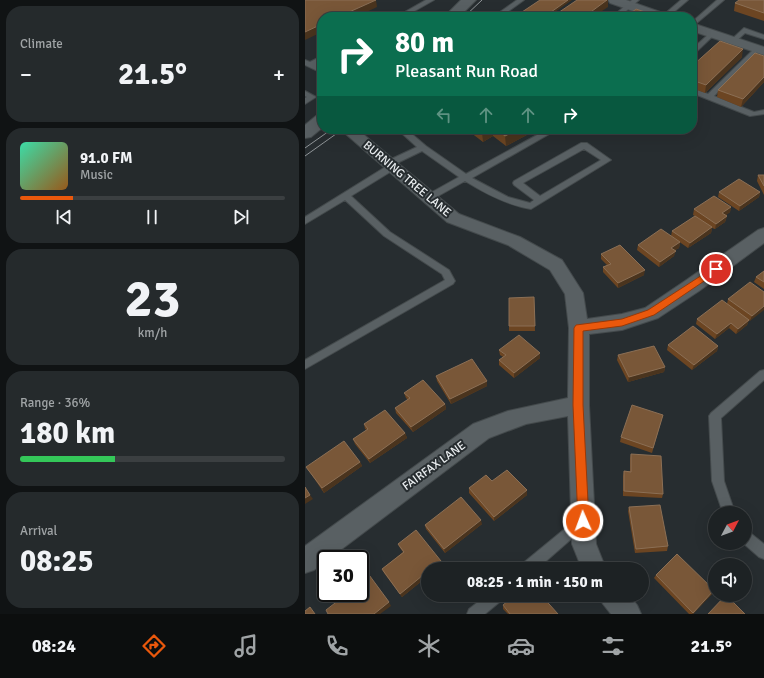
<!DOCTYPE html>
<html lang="en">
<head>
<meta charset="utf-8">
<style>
  :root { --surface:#1d2224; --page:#252a2c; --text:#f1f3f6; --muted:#a0a4a6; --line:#3b3f41; --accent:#ea580c }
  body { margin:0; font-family:Signika,sans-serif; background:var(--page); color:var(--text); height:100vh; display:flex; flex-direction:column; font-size:15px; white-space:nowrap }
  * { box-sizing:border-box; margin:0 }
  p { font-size:13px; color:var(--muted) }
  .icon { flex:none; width:22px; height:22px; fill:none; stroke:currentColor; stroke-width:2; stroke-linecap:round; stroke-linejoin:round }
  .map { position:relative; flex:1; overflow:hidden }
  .drawer { display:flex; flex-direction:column; gap:6px; padding:6px; background:#101314; width:305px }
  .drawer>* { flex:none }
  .guide { position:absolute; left:12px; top:12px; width:380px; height:122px; border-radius:16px; box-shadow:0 4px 16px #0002,0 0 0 1px var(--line); background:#0b6e4f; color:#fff; overflow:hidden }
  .needle { width:26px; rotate:49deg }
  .buttons { position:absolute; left:403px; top:506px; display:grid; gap:8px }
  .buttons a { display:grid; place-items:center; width:44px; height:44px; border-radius:50%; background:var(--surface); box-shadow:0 4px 16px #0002,0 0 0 1px var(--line); font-size:20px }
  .speed { position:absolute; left:12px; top:550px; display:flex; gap:8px; font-size:20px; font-weight:700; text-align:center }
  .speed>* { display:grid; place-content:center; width:52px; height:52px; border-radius:50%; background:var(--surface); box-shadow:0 4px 16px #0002,0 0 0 1px var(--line); line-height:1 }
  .speed .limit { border:2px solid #111; border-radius:6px; background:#fff; color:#111 }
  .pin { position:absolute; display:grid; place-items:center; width:34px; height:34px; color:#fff; margin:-17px; border:2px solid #fff; border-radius:50%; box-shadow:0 1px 4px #0007 }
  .me { position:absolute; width:44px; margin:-22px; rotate:358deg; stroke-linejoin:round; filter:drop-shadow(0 0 3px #0008) }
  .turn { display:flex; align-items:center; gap:14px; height:84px; padding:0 12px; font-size:18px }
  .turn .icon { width:52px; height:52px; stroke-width:2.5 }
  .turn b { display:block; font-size:28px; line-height:34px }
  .lanes { display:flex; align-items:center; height:38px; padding:0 12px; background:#0003; justify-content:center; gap:20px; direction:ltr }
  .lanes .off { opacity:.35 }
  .big { font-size:30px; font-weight:700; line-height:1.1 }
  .drawer .tile { flex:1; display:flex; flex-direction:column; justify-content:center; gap:6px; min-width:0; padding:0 14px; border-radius:16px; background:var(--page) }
  .drawer .dial { align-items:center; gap:0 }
  .dial b { font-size:52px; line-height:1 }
  .song { display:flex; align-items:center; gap:12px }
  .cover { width:48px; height:48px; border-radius:6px; background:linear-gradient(135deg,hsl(160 70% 55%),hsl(30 70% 35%)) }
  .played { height:4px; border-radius:2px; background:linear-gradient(90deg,var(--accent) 20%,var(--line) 20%) }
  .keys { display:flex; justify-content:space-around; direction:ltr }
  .heat { display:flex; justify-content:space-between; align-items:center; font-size:22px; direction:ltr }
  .charge { height:6px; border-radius:3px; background:linear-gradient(90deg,#34c759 36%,var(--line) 0) }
  .trip { position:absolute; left:116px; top:562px; width:228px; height:40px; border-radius:20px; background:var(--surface); box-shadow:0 4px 16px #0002,0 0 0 1px var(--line); font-weight:700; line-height:40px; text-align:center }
  .tabs { display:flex; height:64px; justify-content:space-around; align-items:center; background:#0c0e0e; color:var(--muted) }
  .tabs .icon { width:28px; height:28px }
  .tabs .current { color:var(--accent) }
  .tabs b { font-size:18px; color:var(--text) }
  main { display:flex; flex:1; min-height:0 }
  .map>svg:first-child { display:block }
</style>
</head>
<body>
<main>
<section class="drawer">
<div class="tile"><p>Climate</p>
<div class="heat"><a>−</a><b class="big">21.5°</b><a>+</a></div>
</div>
<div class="tile">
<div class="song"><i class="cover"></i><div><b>91.0 FM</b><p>Music</p></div></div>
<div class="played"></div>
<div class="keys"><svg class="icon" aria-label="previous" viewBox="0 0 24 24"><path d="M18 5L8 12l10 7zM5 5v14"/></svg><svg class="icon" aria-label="pause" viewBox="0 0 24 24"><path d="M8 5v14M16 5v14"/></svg><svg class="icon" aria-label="next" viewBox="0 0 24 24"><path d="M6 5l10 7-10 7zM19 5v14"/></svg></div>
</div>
<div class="tile dial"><b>23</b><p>km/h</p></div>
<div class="tile"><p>Range · 36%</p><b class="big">180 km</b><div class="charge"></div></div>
<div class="tile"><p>Arrival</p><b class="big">08:25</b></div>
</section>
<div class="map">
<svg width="459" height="614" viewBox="0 0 459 614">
  <rect width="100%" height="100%" fill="#272d30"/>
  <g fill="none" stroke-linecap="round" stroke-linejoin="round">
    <!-- service casing -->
    <g stroke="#444a4c" stroke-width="2">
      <path id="service" d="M121,0H129L99,17H91Z
        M212,0H219L201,13L203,17H197L194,13L195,12Z
        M327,0H334L314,17H307Z
        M376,0H383L363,17H356Z
        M412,0H419L387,27V22Z
        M439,28L459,35V39L440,33L430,42H426V40Z
        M405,33L410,34L389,54L387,55V49Z
        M452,47L455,49L454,50L409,96L449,112L459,110V114L445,116L387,93V88L403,94L450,48Z
        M17,56V61L11,65L17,68V73L0,65V60L5,62Z
        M0,91L11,97L0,104V98L2,97L0,96Z
        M92,129H101L121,146L161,174L243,129H253L167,178L203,197L225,203L229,200L209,185L208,183L209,181L276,143H282L306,160L226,209C202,205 181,194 160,181L126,200H120L119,198L120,196L154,177L117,151L88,165L91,167L90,169L46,196L85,232L144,270L150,281L148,284L0,369V360L140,280L137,274L79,236L40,200L0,224V217L82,166L79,164L80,162L112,147ZM279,149L296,160L235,196L218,183Z
        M459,370V380L416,418L419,481L430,513H418L407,481L404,416L406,413L455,371Z
        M277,516L281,518L283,522L281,526L232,569H215L217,564L273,518Z
        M440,530L444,532L459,544V559L454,557L438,543H440Z
        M182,595H199L197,600L180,614H162L164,609Z"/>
    </g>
    <!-- minor casing -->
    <g stroke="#444a4c" stroke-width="2">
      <path id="minor" d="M303,0H321L361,14L363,17H345L305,3Z
        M387,23L459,47V55L387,31Z
        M35,129H52L154,214L215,237L257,260L278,293L282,319L317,314L340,308L380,281L453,230L459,228V243L394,291L353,318L317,330L284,334V405L291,544L301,569H277L267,544L263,416L221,424L184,438L9,570L0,573V546L168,424L203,411L263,398L264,328L260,294L245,270L203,245L142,222Z
        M294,595H324L332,605L336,614H306L298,604Z"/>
    </g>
    <!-- tertiary casing -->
    <g stroke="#444a4c" stroke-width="2">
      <path id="tertiary" d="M156,0H171L154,17H139Z
        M17,115V128L6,137L0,138V125L11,116Z"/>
    </g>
    <!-- service -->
    <use href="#service" fill="#596063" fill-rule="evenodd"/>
    <!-- minor -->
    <use href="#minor" fill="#596063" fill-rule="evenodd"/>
    <!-- tertiary -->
    <use href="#tertiary" fill="#596063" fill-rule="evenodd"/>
    <!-- tram -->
    <path stroke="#909598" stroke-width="1" d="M159,17L177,0
      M0,148L27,129
      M0,156L38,129"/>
  </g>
  <!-- wall -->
  <path fill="#6c4522" d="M459,0V21L429,11L430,3Z
    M459,56V82L436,107L412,97L413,90Z
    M437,57L400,93L387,88V66Z
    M161,129H233L201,146L188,136L178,142Z
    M453,175H459V195L452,181Z
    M414,192H455L454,197L434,211L413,197Z
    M426,207L425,212L421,215L422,216L420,222L410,229L407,228L406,233L383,248L366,236L367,231L390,216L388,215L389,209Z
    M375,242L374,248L370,250L369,256L354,267L332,250L333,245Z
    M296,254L339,275L313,288L298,272V267L302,265L296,259Z
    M459,271V289L449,282L451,277Z
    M459,292L445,321L444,320L442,325L431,334L424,328L410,339L391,324L392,319L422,304L423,299Z
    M229,297L230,331H204V326Z
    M363,345L413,346L412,351L387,370L362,350Z
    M194,350L235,358L209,378L194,365V360L198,357L195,355Z
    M313,355L360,367L359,372L323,382L312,360Z
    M131,376L182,381V386L146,404L132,381Z
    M99,393L140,404L141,409L108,432L91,413L90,408L103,400L101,398Z
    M358,415L347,453L315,442L316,437Z
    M59,424L100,433L102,438L65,463L50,444L48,439L62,430L60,429Z
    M326,454L358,494L357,498L318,496V476L319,471H325V458Z
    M55,462L57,466L19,493L4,471L1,467Z
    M164,488L222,495L189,521L164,493Z
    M324,507L363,546L362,551L330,553L323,511Z
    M177,524L140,553L121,529L120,525Z
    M93,544L137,565L132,569H123V576L97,597L79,573L77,569L98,552L95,548Z
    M351,575L407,594L388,614H384L349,578Z
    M198,605L253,614H203L198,609Z"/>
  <!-- shaded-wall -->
  <path fill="#4a341e" d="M71,0L72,7L51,17H33Z
    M263,0H267L243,17H239Z
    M302,0H303V7L288,17H279Z
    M17,24V32L0,40V32Z
    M438,49L437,57L400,93L401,85Z
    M459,77V82L436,107L438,99Z
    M183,129H188V136L178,142L177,132Z
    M214,129H233L201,146L200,136Z
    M455,192L454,197L434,211L435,206Z
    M426,207L425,212L416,219L417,213Z
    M422,216L420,222L410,229L411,224Z
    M407,227L406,233L383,248L385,243Z
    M375,242L374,248L365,253L366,248Z
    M371,251L369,256L354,267L355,262Z
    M340,270L339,275L313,288V283Z
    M459,306V310L445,321L447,316Z
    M444,320L442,325L431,334L433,329Z
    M426,323L424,328L410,339L412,334Z
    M413,346L412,351L387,370L389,365Z
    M235,353V358L209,378V373Z
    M360,367L359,372L323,382L324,377Z
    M182,381V386L146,404L145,399Z
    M140,404L141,409L108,432L106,427Z
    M100,433L102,438L65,463L64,459Z
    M55,462L57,466L19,493L17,488Z
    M222,490V495L189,521V517Z
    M5,495L8,499L0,504V498Z
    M176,520L177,524L140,553L139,549Z
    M136,561L137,565L132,569H126Z
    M123,571V576L97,597L95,594Z
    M409,590L407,594L388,614H387Z
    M84,602L86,606L75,614H69Z"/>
  <!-- building -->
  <path fill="#795738" stroke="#8b6f55" d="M0,0H71L33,17H17V24L0,32Z
    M235,0H263L239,17H215L211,16Z
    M272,0H302L279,17H247Z
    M434,0H459V13L430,3Z
    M331,9L352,16L351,17H321Z
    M415,41L438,49L401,85L387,80V66Z
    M450,53L459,56V77L438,99L413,90Z
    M173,129H183L177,132Z
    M191,129H214L200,136Z
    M453,175H459V186Z
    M434,179L455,192L435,206L414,192Z
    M409,196L426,207L417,213L422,216L411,224L389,209Z
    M390,216L407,227L385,243L367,231Z
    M356,229L375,242L366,248L371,251L355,262L333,245Z
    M315,245L340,270L313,283L298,267L306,264L296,254Z
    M459,271V282L451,277Z
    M445,282L459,292V306L447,316L423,299Z
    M229,297L230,326H204V298Z
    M417,300L444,320L433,329L426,323L412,334L392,319Z
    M388,326L413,346L389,365L363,345Z
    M214,335L235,353L209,373L194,360L201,355L194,350Z
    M349,346L360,367L324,377L313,355Z
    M167,359L182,381L145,399L131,376Z
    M118,380L140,404L106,427L90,408L105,398L99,393Z
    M327,405L358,415L348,448L316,437Z
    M80,410L100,433L64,459L48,439L63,429L59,424Z
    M39,441L55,462L17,488L1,467Z
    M326,454L356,456L358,494L319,491V471L326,472Z
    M202,470L222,490L189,517L164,488L181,475L187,481Z
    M0,487L5,495L0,498Z
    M156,497L176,520L139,549L120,525Z
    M355,505L363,546L331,549L324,507Z
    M111,530L136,561L126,569H123V571L95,594L77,569L99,552L93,544Z
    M372,554L409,590L388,613L351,575Z
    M59,568L84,602L69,614H23L21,610L43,593H55V571Z
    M210,595H236L253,614H205L198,605Z
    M421,595L440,614H403Z
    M5,607L10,614H0V611Z"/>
  <!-- route -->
  <path fill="#ea580c" stroke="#983908" d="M411,266L416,269L414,271L349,315L317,326L278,331V405L284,521L282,525L278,527L274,525L273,521L268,405L269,328L271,325L317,319L343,310Z"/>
  <g text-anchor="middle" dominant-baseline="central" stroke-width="4" stroke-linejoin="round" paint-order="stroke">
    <!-- street labels -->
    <g font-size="12" fill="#eaeef0" stroke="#272d30">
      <text transform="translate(102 179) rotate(40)">BURNING TREE LANE</text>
      <text transform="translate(129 466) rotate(-36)">FAIRFAX LANE</text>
    </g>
  </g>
</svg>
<div class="buttons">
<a><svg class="needle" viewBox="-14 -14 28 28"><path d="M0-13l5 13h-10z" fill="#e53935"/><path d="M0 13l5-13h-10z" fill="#a0a4a6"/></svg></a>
<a><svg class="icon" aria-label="sound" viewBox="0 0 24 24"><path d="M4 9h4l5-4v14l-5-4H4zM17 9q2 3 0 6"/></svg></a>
</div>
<div class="speed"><div class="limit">30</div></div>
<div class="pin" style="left:411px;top:269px;background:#d93025"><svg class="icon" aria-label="arrive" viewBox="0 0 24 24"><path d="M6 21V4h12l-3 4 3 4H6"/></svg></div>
<svg class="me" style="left:278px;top:521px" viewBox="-20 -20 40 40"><circle r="17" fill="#ea580c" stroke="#fff" stroke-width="3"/><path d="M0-11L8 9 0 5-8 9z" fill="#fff"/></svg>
<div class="trip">08:25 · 1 min · 150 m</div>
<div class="guide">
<div class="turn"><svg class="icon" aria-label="right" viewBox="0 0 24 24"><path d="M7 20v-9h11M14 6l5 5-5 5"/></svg><div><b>80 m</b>Pleasant Run Road</div></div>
<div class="lanes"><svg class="icon off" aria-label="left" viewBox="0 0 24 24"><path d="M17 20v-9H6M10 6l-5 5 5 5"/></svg><svg class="icon off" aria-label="ahead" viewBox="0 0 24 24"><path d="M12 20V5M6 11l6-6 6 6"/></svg><svg class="icon off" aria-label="ahead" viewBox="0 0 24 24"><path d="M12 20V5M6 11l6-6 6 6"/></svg><svg class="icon" aria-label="right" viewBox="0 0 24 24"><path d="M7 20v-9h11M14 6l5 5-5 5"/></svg></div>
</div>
</div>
</main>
<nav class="tabs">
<b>08:24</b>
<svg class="icon current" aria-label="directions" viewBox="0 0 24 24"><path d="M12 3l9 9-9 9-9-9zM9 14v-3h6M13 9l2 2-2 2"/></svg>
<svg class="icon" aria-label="music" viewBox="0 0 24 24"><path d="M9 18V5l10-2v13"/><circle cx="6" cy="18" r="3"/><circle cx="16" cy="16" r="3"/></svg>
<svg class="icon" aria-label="phone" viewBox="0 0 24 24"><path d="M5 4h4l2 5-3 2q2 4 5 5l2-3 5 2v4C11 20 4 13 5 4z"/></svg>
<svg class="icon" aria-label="climate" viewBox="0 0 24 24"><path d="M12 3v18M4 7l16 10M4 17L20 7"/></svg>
<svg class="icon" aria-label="car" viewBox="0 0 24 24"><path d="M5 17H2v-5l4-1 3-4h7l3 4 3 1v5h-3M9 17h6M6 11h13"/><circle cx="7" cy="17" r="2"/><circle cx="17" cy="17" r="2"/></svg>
<svg class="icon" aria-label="filters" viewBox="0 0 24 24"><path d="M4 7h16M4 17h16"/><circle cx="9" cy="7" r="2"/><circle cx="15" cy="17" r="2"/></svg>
<b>21.5°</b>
</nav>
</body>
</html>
